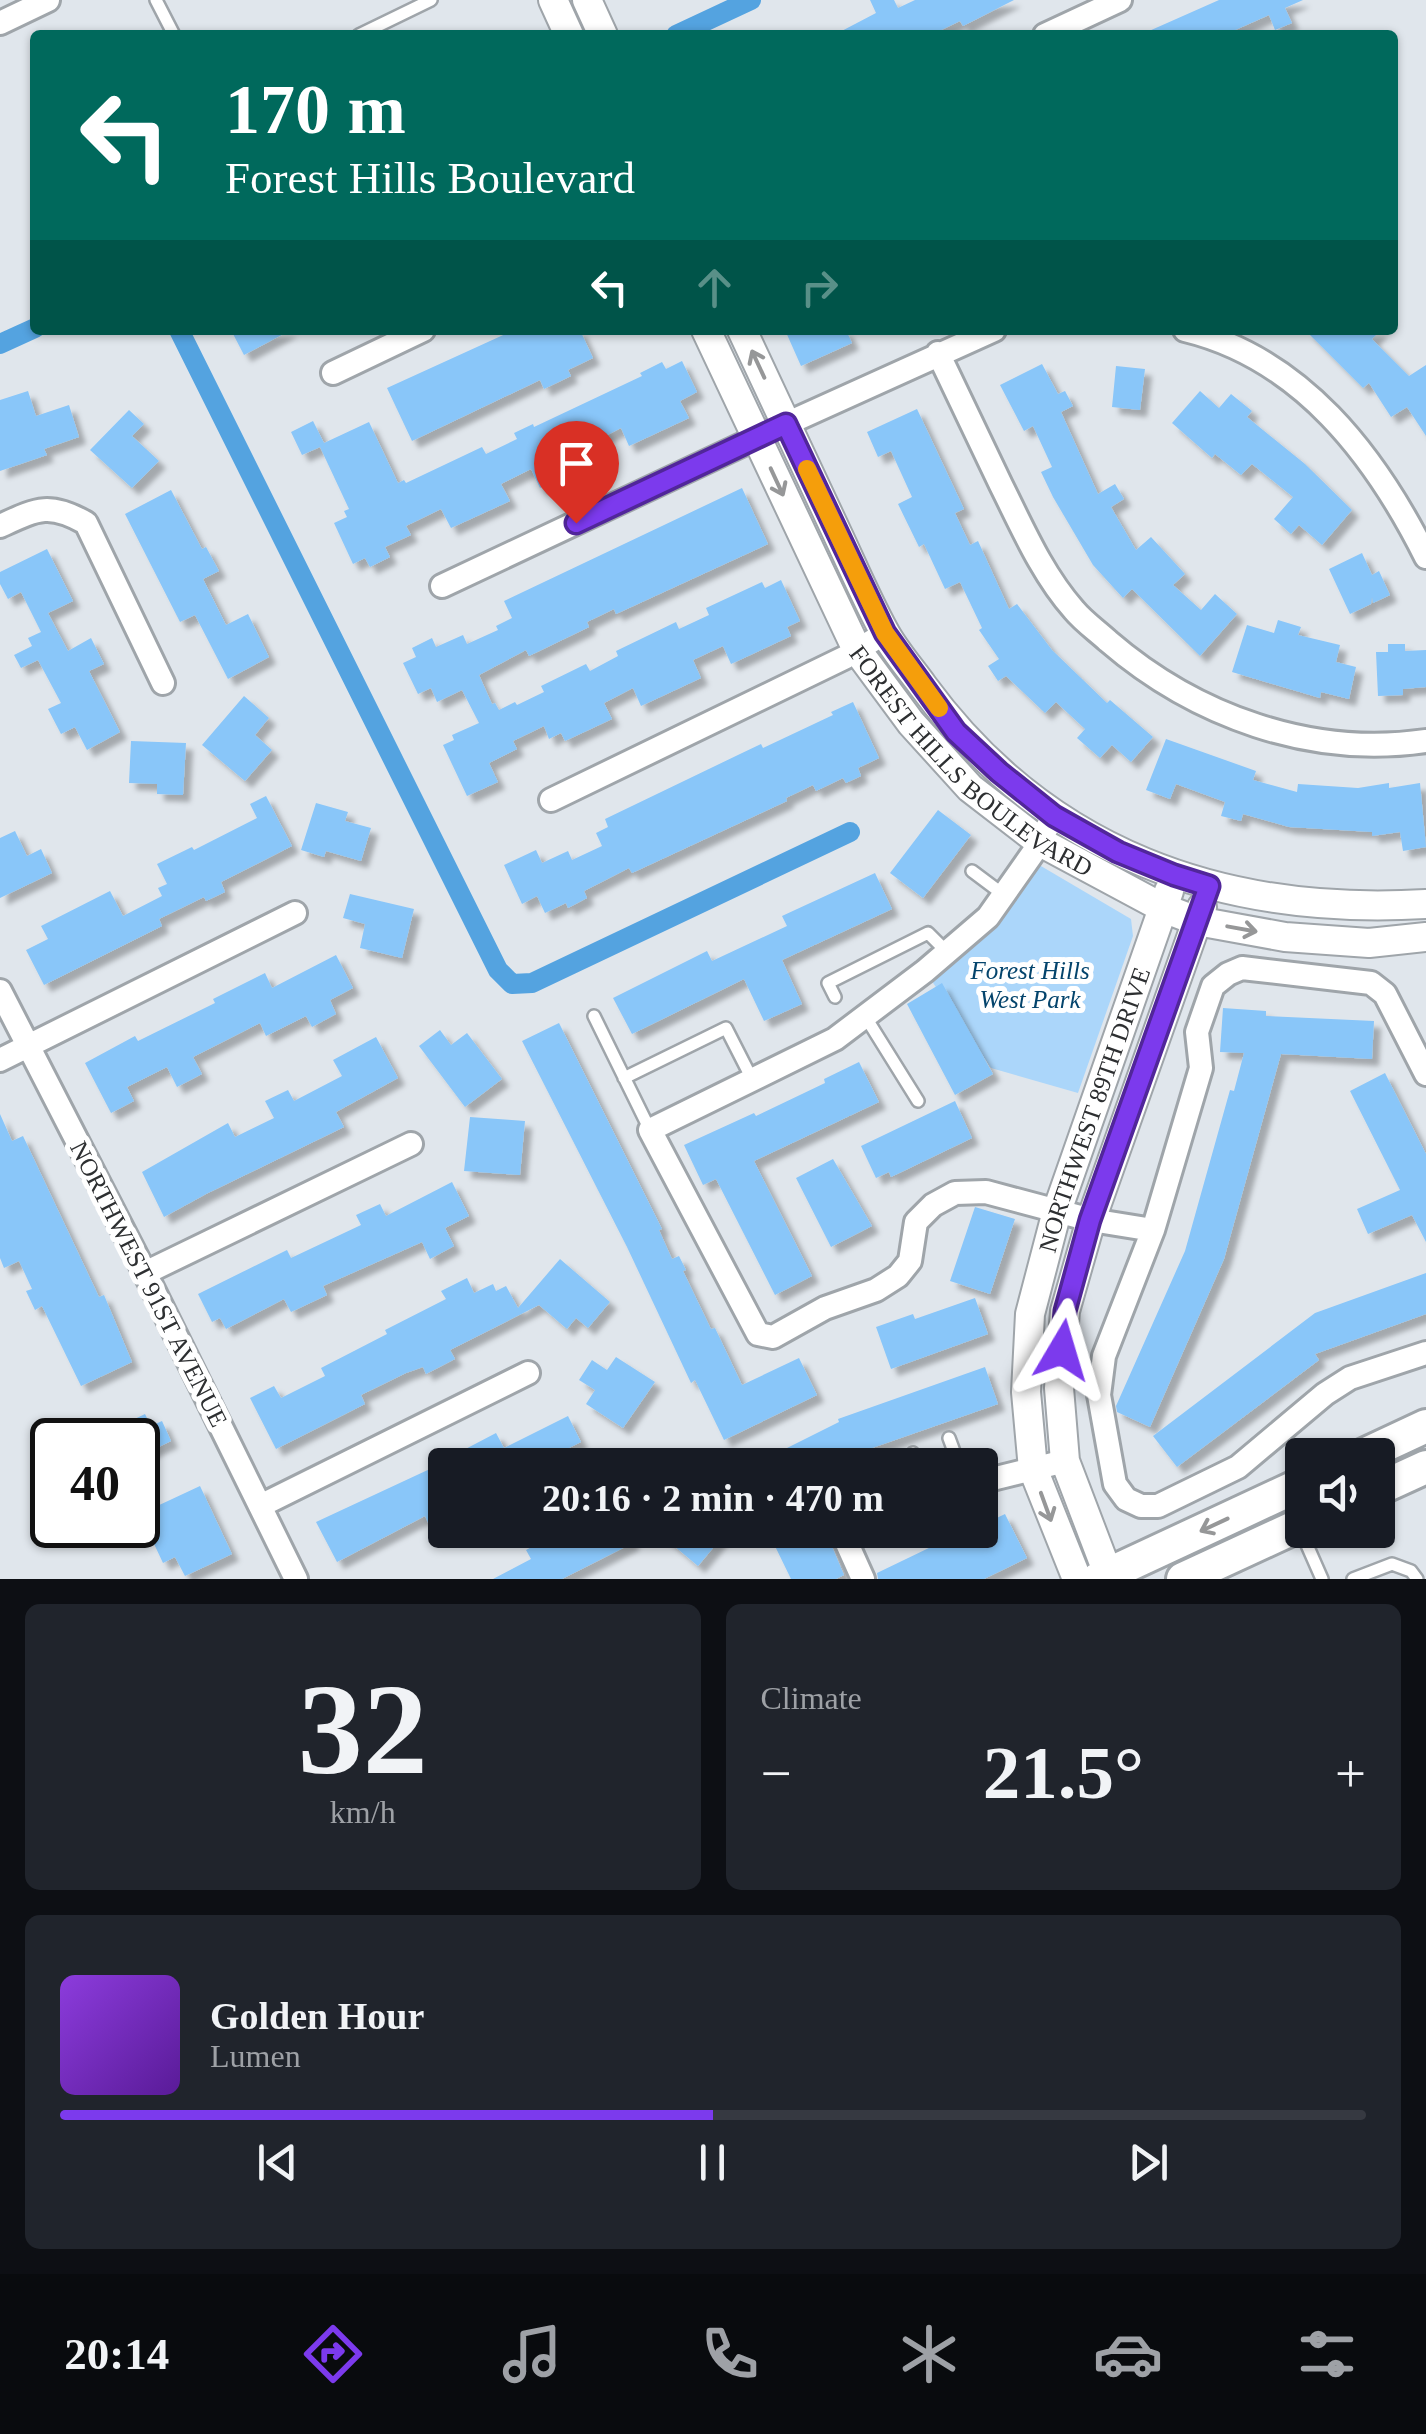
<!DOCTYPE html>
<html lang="en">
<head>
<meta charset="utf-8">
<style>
  :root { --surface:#171b24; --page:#20242c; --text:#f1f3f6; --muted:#9ea1a6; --line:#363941; --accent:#7c3aed }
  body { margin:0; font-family:"Times New Roman",serif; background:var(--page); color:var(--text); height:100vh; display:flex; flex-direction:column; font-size:38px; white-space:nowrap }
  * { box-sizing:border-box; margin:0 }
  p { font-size:32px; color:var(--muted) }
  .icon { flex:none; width:55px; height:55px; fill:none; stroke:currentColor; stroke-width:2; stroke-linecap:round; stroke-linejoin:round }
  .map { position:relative; height:1579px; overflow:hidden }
  .panel { display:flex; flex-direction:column; gap:25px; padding:25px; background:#0d0f14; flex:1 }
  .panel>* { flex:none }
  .banner { position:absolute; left:30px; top:30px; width:1368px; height:305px; border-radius:10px; box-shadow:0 2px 8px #0004; background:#00695c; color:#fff; overflow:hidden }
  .fabs { position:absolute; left:1285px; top:1438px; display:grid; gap:20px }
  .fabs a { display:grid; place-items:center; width:110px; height:110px; border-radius:10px; background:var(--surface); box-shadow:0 2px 8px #0004; font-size:50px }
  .speed { position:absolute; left:30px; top:1418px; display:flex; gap:20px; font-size:50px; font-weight:700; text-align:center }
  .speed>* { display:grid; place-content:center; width:130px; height:130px; border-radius:50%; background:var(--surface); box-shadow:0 2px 8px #0004; line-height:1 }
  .speed .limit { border:5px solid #111; border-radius:15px; background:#fff; color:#111 }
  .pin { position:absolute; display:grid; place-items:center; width:85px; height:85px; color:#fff; margin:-102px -42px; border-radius:50% 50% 50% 0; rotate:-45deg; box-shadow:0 0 10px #0007 }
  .pin .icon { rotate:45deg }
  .me { position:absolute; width:110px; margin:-55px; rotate:7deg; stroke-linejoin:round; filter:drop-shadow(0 0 8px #0008) }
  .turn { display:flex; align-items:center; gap:35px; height:210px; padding:0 30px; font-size:45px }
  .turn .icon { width:130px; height:130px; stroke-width:2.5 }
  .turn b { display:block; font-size:70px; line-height:85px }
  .lanes { display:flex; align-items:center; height:95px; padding:0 30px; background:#0003; justify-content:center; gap:50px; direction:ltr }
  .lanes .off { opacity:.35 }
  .big { font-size:75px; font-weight:600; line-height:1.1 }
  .panel .card { flex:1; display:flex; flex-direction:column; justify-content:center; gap:15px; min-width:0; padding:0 35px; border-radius:15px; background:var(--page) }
  .panel .dial { align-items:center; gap:0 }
  .dial b { font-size:130px; line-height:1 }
  .song { display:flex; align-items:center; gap:30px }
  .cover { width:120px; height:120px; border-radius:15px; background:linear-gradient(135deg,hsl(270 70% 55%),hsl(270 70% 35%)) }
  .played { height:10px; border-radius:5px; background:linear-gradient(90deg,var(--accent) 50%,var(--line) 50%) }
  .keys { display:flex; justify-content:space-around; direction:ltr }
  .heat { display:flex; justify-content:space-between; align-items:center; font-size:55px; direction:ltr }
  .panel .tiles { flex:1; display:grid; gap:25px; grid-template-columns:1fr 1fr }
  .card:last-child { grid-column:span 2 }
  .trip { position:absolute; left:428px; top:1448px; width:570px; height:100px; border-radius:10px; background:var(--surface); box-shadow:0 2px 8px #0004; font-weight:600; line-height:100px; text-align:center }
  .dock { display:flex; height:160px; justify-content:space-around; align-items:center; background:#090b0e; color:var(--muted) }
  .dock .icon { width:70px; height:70px }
  .dock .current { color:var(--accent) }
  .dock b { font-size:45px; color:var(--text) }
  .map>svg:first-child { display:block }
</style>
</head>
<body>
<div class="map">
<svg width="1426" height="1579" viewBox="0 0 1426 1579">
  <defs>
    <filter id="shadow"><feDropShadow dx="7" dy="7" stdDeviation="2.5" flood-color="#0004"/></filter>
  </defs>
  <rect width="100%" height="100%" fill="#e0e6ec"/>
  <!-- green -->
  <path fill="#abd6fa" d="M1029,859L1131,919L1133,936L1078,1093L991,1068L925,971Z"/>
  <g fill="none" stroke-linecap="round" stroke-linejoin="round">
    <!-- canal -->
    <path stroke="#54a3e0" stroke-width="20" d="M676,35L751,0
      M179,330L498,970L512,984L532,983L850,832
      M0,344L35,328"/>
  </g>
  <!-- building -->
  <path fill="#89c6f9" filter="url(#shadow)" d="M870,0H894L898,8L915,0H1014L963,26L960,21L931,35H834L876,13Z
    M1219,0H1303L1285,8L1292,23L1275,30L1269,15L1224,35H1140Z
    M231,330H291L244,355Z
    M514,330H580L593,358L568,370L571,376L544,389L540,380L412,441L387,388Z
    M785,330H846L852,343L801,366Z
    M1305,330H1381L1372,339L1409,376L1426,365V436L1407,407L1391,417L1369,383L1363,388Z
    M682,361L697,392L680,401L689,418L629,446L621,428L592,443L600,459L540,488L531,469L501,484L510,501L451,528L441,509L406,526L411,535L385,547L390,557L370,567L365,558L353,564L334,523L347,517L344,511L349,509L320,447L302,455L291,432L313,421L324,443L369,422L398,483L404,480L406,483L482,447L486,454L517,439L514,433L533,424L534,427L642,376L640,373L662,362L666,369Z
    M1042,364L1058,394L1065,391L1073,406L1061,412L1098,494L1115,484L1124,499L1111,507L1136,550L1151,537L1185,574L1173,585L1201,610L1215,594L1237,614L1200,656L1132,589L1123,598L1093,565L1053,497L1041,472L1052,467L1033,426L1024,431L1000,385Z
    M1116,366L1145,369L1140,410L1112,407Z
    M28,391L36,416L69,405L79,437L44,449L47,455L0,471V400Z
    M1200,391L1219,408L1231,394L1252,411L1247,417L1305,464L1352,510L1322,545L1299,525L1291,534L1274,519L1293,497L1252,464L1241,475L1215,454L1212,458L1172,423Z
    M917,409L964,509L955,513L970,545L978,541L1009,609L1017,604L1052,650L1107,703L1110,700L1153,737L1131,762L1112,745L1100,758L1077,738L1085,729L1056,702L1045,713L1006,676L998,681L988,666L999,659L979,630L982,628L960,582L945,589L924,544L919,547L898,504L912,497L891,451L878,457L867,432Z
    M129,410L144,424L132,436L159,461L132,488L90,450Z
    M742,488L768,544L616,614L614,609L587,622L589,627L529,656L526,650L479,675L492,704L495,703L499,710L515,702L517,705L544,692L541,686L586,664L590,671L618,656L616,651L676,622L679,629L709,615L706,608L762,582L765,588L781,580L800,621L787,627L791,636L731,664L723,646L693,660L701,678L641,706L633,688L604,703L612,719L565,741L561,733L549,739L544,726L513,741L517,749L489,763L498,782L467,796L443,745L454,740L452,735L479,723L462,690L437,702L431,688L418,694L403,663L416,657L412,648L432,638L436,647L463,635L467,644L498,630L496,626L512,618L504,601Z
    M171,490L202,549L206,547L219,571L203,579L226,625L248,614L269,657L228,679L195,615L180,622L125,514Z
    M47,549L73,601L48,613L68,651L91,638L104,664L89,671L120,732L87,750L75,727L61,734L48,709L61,703L38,660L21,668L14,655L32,646L28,638L41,632L21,592L8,599L0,584V572Z
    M1362,553L1372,575L1379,571L1390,595L1373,603L1372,597L1371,604L1350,614L1329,569Z
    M1278,620L1301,627L1298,635L1340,645L1336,662L1356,667L1349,699L1321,692L1320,698L1232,672L1247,625L1274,633Z
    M1388,644H1405V651L1426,650V687L1403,689V695L1378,696L1376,652H1388Z
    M244,696L269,718L255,735L272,750L245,781L202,745Z
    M853,702L879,758L858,768L861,776L846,783L843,778L816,791L813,785L786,798L787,801L632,873L629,868L584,891L587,898L568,908L566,903L545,913L537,896L522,904L504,865L536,850L542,863L568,851L572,860L602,846L596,833L608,827L605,819L740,754L761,744L763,748L833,715L831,712Z
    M1166,739L1256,771L1253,780L1297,792L1298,784L1358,788L1389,783V788L1420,783L1426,847L1403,851L1400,832L1372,836V832L1289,827L1243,814L1241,821L1221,816L1225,802L1176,784L1170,799L1146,790Z
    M131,741L186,743L183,795L157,794V784L129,783Z
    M266,796L292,846L221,882L225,892L206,901L204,897L159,919L162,926L44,985L26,950L48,939L41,926L110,891L123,916L162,896L158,888L167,884L157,864L192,847L194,850L257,818L250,804Z
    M316,803L348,812L345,821L371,828L361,861L326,851L324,857L301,850Z
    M938,810L971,835L923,898L890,873Z
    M15,831L27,856L41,849L52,873L0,898V838Z
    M875,873L892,909L782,960L802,1004L764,1021L744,979L632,1034L613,998L707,951L712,961L787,926L782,916Z
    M350,894L414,909L402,958L360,948L365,924L343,918Z
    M336,955L353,988L330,1000L336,1014L312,1027L306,1016L266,1036L260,1023L193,1057L202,1074L177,1087L167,1067L127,1087L134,1101L111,1113L85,1063L135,1036L138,1041L215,1003L213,999L265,973L272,988Z
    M942,983L993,1074L955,1095L907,1004Z
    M1223,1008L1266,1011V1016L1374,1021L1372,1059L1281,1054L1224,1259L1150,1427L1117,1412L1116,1406L1185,1251L1230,1090L1234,1091L1244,1053L1220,1052Z
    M559,1023L662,1229L659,1230L672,1259L679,1256L686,1270L683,1271L711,1329L715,1328L742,1385L799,1358L817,1395L724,1440L695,1380L691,1383L627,1247L522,1041Z
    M440,1030L451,1045L467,1033L502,1079L465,1107L419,1046Z
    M376,1037L398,1078L336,1112L344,1127L206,1194L164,1217L142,1172L228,1123L235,1137L274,1118L265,1101L288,1090L294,1101L342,1076L333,1060Z
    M859,1062L879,1102L754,1161L812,1276L775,1295L716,1179L703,1185L684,1145L754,1113L756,1116L825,1083L824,1079Z
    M1385,1073L1426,1154V1242L1412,1215L1368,1234L1357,1209L1400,1190L1350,1091Z
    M955,1101L972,1138L891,1177L889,1172L876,1178L861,1146Z
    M0,1114L12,1141L23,1136L99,1297L104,1295L132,1362L81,1386L42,1306L35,1310L26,1291L32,1289L19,1261L4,1268L0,1258Z
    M470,1117L525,1121L520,1175L464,1171Z
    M833,1159L872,1226L831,1247L796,1178Z
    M452,1182L469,1216L445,1228L454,1246L430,1259L422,1242L323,1286L327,1295L291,1312L284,1299L226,1329L220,1318L212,1322L198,1294L287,1250L291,1258L361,1225L356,1215L380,1204L386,1216Z
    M975,1207L1015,1219L990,1294L950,1281Z
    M560,1259L610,1302L588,1328L576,1318L567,1329L539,1305L450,1350L455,1359L426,1374L423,1367L406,1373L361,1395L365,1404L276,1449L250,1398L274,1386L281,1398L325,1376L321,1368L387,1334L385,1330L446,1299L441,1291L467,1278L474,1293L493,1284L496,1291L506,1286L518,1308Z
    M1426,1273V1314L1315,1354L1319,1360L1177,1467L1153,1436L1315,1313Z
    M975,1298L988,1334L891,1369L876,1327L913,1314L915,1319Z
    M616,1357L655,1382L623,1428L586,1404L595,1390L579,1380L592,1360L607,1370Z
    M985,1367L998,1404L835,1461L837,1465H753L839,1422L838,1419Z
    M145,1414L151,1426L162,1421L171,1441L138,1457V1440H91Z
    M568,1416L581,1442L569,1448L578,1465H435L496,1433L504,1448Z
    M432,1468L445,1494V1520L430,1527L425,1516L337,1562L316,1522Z
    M200,1486L232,1554L185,1576L175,1557L163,1563L140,1514Z
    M1005,1514L1027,1558L984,1579H878L877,1573L933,1546L980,1530V1526Z
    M564,1530H627L633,1543L562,1579H493L531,1559L526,1550Z
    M655,1530H728L698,1566Z
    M803,1530H825L844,1575L836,1579H791L774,1544Z"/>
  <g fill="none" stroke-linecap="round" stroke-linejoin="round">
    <!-- service casing -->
    <g stroke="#9fa5aa" stroke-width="16">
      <path id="service" d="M156,0L174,35
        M359,35L431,0
        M972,871L1004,895
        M835,997L828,983L928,933L947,952
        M594,1016L650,1130
        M865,1016L918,1101
        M624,1078L726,1028L752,1079
        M949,1438L959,1465
        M913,1453L916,1465
        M1300,1529L1322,1579
        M1353,1579L1392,1564L1411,1571L1417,1579"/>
    </g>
    <!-- minor casing -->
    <g stroke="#9fa5aa" stroke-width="28">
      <path id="minor" d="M0,23L48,0
        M1045,35L1120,0
        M1185,330C1301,358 1375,455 1426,557
        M938,353C959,397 980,441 1001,485C1022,527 1042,574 1074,610C1083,621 1097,631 1108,641C1195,716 1311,758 1426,741
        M333,373L423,330
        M0,526C37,509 49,502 86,523L163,683
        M442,586L786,424L994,330
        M551,800L846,657L885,633
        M1054,815L1033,853L988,917L925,971L835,1039L650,1130L758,1334L773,1337L825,1308L876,1290L898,1276L910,1261L916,1222L933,1205L955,1193L986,1192L1091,1220L1153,1230
        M0,991L145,1273L296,1579
        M0,1060L295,913
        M1426,1074L1385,994L1371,983L1242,968L1228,974L1213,986L1197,1032L1201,1068L1153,1230L1104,1356L1099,1395L1115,1484L1126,1499L1141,1506H1158L1238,1467L1325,1394L1350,1378L1426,1353
        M145,1273L411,1144
        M980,1482L1065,1461
        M260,1506L528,1373
        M841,1530L863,1579"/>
    </g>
    <!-- tertiary casing -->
    <g stroke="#9fa5aa" stroke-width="32">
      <g id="tertiary">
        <path d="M553,0L569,35"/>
        <path d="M587,0L603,35"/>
        <path id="s1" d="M706,330L857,650L911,723L970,788L1040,842L1163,908L1197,921L1285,937L1369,943L1426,937"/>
        <path d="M742,330C774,398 806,467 838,535C853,567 867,600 884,631C894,650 910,668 923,686C1046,854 1223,916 1426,904"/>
        <path id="s2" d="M1077,1579L1033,1469L1026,1392L1030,1314L1057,1211L1169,891"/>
        <path d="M1110,1579L1065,1461L1059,1388L1065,1311L1091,1220L1202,907"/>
      </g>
    </g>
    <!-- secondary casing -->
    <g stroke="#9fa5aa" stroke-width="38">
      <path id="secondary" d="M1364,1455L1426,1426
        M1378,1489L1426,1467
        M1098,1579L1302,1484
        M1183,1579L1302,1524"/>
    </g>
    <!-- service -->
    <use href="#service" stroke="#fff" stroke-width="11"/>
    <!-- minor -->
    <use href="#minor" stroke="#fff" stroke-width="22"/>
    <!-- tertiary -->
    <use href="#tertiary" stroke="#fff" stroke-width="28"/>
    <!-- secondary -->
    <use href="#secondary" stroke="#fff" stroke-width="32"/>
  </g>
  <!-- one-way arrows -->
  <defs><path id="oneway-shaft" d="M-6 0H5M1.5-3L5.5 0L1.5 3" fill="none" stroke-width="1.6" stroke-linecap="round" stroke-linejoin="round" transform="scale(2.5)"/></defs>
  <g stroke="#969798">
    <use href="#oneway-shaft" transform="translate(758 364) rotate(-115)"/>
    <use href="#oneway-shaft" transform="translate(777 482) rotate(65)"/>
    <use href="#oneway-shaft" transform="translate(1242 929) rotate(10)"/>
    <use href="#oneway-shaft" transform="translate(1046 1507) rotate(70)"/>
    <use href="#oneway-shaft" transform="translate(1214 1525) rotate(155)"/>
  </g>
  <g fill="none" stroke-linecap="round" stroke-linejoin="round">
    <!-- route casing -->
    <g stroke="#51269a" stroke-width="25">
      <path id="route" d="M576,523L786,424L885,633L956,732L999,772L1054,816L1118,852L1174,875L1209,886L1090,1220L1065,1311L1062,1350"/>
    </g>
    <!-- route -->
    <use href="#route" stroke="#7c3aed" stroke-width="18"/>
    <!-- slow -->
    <path stroke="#f59e0b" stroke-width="18" d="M807,469L885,633L939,708"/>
  </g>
  <g text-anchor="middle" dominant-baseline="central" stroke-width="10" stroke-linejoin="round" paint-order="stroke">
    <!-- street labels -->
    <g font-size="25" fill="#2d2f31" stroke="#fff">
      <text stroke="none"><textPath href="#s1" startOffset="515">FOREST HILLS BOULEVARD</textPath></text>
      <text stroke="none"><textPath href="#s2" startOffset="488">NORTHWEST 89TH DRIVE</textPath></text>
      <text transform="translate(149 1284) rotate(63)">NORTHWEST 91ST AVENUE</text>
    </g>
    <!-- park labels -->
    <g font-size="25" font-style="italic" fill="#04446c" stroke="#fff">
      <text x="1030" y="970">Forest Hills<tspan x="1030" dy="29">West Park</tspan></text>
    </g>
  </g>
</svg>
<div class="fabs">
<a><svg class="icon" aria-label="sound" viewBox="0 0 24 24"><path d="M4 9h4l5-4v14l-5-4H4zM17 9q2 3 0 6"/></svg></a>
</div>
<div class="speed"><div class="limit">40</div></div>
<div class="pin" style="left:576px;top:523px;background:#d93025"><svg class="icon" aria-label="arrive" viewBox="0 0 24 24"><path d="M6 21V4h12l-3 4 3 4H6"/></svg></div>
<svg class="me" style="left:1062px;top:1350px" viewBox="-20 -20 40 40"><path d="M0-17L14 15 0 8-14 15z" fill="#7c3aed" stroke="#fff" stroke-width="4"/></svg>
<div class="trip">20:16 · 2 min · 470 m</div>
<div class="banner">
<div class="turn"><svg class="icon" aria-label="left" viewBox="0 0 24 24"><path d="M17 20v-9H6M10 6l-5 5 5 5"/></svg><div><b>170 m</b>Forest Hills Boulevard</div></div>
<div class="lanes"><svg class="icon" aria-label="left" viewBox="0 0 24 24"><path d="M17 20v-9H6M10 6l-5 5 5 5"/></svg><svg class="icon off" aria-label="ahead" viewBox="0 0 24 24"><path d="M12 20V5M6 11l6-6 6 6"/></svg><svg class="icon off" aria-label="right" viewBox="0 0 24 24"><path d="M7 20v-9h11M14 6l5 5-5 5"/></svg></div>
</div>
</div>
<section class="panel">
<div class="tiles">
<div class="card dial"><b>32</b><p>km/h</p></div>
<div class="card"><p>Climate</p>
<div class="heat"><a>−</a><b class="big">21.5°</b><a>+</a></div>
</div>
<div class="card">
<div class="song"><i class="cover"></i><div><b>Golden Hour</b><p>Lumen</p></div></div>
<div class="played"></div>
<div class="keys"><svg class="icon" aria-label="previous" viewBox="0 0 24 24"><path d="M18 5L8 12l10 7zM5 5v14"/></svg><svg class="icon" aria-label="pause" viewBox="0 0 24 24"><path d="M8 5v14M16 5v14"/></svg><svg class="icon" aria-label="next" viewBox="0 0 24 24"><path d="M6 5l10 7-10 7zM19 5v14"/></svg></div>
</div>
</div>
</section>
<nav class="dock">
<b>20:14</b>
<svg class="icon current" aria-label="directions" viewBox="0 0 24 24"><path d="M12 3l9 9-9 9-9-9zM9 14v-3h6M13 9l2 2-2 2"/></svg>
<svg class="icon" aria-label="music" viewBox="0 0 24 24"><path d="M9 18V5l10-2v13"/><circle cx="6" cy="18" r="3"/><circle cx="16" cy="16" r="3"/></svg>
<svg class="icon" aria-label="phone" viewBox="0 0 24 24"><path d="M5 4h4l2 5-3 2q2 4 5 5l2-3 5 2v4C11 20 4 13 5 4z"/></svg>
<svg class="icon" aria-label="climate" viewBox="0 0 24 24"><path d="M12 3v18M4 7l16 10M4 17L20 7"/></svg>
<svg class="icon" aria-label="car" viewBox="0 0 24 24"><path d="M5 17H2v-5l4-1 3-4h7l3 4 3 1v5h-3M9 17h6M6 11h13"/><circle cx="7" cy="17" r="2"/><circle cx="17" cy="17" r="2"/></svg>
<svg class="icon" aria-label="filters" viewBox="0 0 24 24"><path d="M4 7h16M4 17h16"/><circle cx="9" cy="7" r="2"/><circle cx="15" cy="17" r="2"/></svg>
</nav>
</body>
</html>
